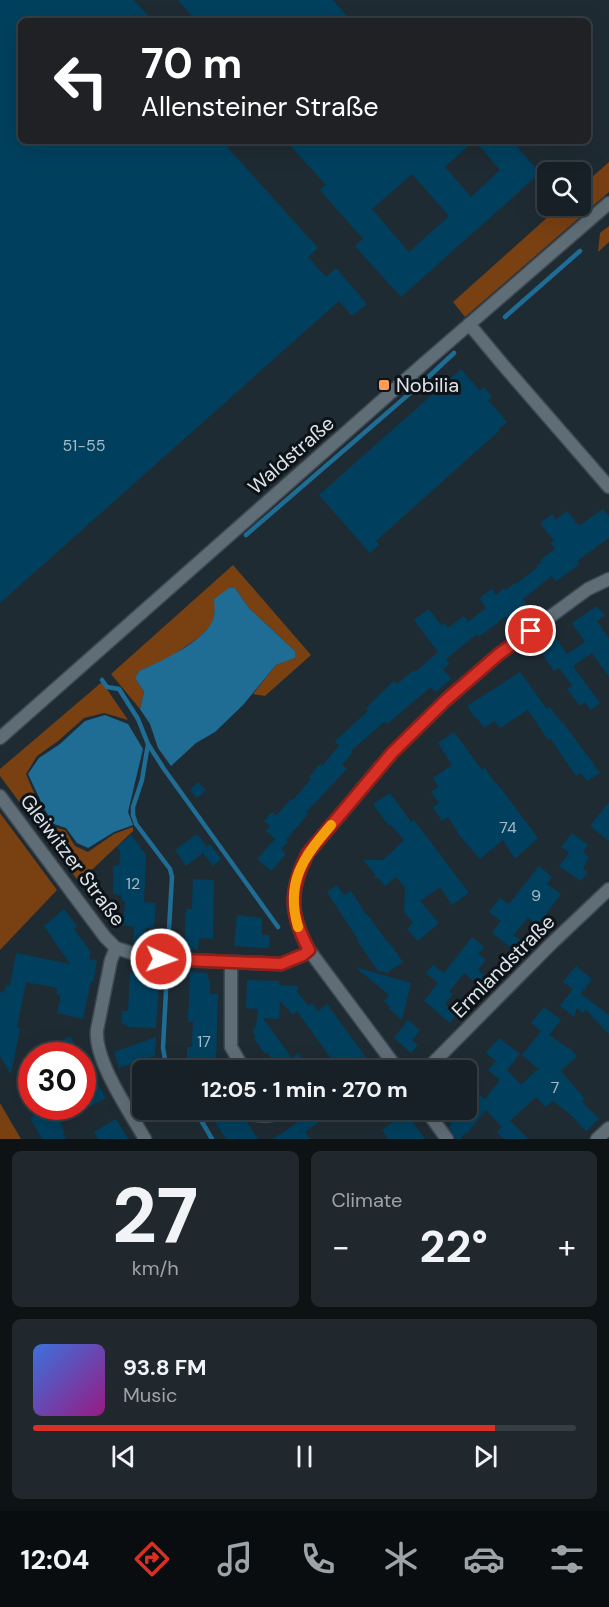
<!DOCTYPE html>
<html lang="en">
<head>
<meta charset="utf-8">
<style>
  :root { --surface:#172026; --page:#20282e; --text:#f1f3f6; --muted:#9ea3a7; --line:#363e43; --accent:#d93025 }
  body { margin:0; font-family:"DM Sans",sans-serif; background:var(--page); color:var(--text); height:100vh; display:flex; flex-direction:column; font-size:22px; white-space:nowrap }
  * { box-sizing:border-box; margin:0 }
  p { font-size:20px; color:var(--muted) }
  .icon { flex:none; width:33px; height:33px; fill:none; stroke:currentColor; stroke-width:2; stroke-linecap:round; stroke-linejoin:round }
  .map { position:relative; height:1139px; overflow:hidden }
  .drawer { display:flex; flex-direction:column; gap:12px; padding:12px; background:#0d1215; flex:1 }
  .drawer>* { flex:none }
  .hud { position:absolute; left:18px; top:18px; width:573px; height:126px; border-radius:9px; box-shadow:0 6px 24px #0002,0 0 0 2px var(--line); background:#202124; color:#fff; overflow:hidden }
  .tools { position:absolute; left:537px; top:162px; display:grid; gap:12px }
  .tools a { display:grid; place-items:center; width:54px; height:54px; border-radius:9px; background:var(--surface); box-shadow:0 6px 24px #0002,0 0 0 2px var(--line); font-size:30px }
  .speed { position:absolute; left:18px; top:1042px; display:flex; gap:12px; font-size:30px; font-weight:700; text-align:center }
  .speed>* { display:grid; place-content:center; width:78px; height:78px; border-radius:50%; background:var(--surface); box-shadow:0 6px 24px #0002,0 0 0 2px var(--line); line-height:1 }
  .speed .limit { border:9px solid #d22; background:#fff; color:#111 }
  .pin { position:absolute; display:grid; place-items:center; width:51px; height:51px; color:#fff; margin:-26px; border:3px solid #fff; border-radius:50%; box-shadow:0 2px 6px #0007 }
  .me { position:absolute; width:66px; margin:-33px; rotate:92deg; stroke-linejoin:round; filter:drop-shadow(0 0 4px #0008) }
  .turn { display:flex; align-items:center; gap:21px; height:126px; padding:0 24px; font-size:27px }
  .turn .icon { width:78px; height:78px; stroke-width:2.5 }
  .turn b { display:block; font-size:42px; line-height:51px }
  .big { font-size:45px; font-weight:700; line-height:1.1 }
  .drawer .tile { flex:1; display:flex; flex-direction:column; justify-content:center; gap:9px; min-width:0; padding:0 21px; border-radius:9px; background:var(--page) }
  .drawer .dial { align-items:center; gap:0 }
  .dial b { font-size:78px; line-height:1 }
  .song { display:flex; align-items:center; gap:18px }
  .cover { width:72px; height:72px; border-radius:9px; background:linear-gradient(135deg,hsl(220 70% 55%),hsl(310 70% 35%)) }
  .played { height:6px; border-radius:3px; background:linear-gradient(90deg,var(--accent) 85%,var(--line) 85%) }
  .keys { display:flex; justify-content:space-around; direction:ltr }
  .heat { display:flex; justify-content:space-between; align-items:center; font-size:33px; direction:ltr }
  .drawer .tiles { flex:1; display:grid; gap:12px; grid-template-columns:1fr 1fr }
  .tile:last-child { grid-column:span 2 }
  .trip { position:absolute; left:132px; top:1060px; width:345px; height:60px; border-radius:9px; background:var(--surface); box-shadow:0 6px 24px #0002,0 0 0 2px var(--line); font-weight:700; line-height:60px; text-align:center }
  .tab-bar { display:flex; height:96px; justify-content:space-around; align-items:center; background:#090d0f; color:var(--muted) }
  .tab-bar .icon { width:42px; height:42px }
  .tab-bar .on { color:var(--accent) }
  .tab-bar b { font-size:27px; color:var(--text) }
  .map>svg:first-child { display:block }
</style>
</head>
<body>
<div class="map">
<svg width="609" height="1139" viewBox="0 0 609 1139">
  <rect width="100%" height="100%" fill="#1f2b33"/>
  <!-- forest -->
  <path fill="#794012" d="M609,162V192L465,317L453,302L560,206H580L581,187Z
    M609,226V242L598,252L600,233Z
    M233,565L311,655L265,696L253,694L276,665L295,658V651L249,608L235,588L215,610L212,624L201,636L167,659L139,671L135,678L144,692L140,709L111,674Z
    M102,682L128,720L104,713L84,718L58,741L37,756L26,774L43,814L53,827L65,830L75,846L88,852L114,834L133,827V831L79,882L0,776V769Z
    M0,813L57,890L0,950Z
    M0,1103L21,1139H0Z"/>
  <!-- water -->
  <path fill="#1f6c95" d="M229,588H235L249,608L295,651V658L276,665L243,705L215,732L196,743L171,766L158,748L150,724L140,709L144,692L135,678L139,671C159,662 202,643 212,622C215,615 215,607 214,599Z
    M105,715L128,724L143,749L128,812L133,825L114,832L88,848L77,843L66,828L54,824L45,810L28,774L39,758L60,744L85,721Z"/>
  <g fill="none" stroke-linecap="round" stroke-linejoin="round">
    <!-- stream -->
    <path stroke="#1f6c95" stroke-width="4.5" d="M505,317L580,251
      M424,381L454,353
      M246,535L416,388
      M102,680L107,687L119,689L138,719L148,744L142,780L133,807V815L136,824L170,869L172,877L168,946
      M148,744L164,769L278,927
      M167,972L163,1048L165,1059L172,1071
      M195,1110L212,1139"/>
  </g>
  <!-- building -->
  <path fill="#00405e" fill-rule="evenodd" d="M0,0H134L153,21H21V141H205L209,146L216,141H222L318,248L308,257L326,277L336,268L367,304L352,316L339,301L0,603Z
    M178,0H333L351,21H196Z
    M286,141H474L445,167L471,197L500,170L475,141H512L540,173L401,297L355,246L363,239L320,190L326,185ZM412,174L449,216L409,252L372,209Z
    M461,369L480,391L484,387L492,397L488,400L507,422L499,429L500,430L376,541L379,545L370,553L319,495Z
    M603,509L609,516V538L577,561L580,564L556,581L552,576L523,599L526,604L508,618L506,616L479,637L477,634L446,659L449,664L443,669L451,679L436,692L431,687L387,724L385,721L351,751L352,753L342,765L347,769L306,812L308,814L286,840L288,842L281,849L286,854L271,871L257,859L275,839L266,831L270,826L264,821L272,812L276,816L291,799L293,800L311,779L309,777L320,764L322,766L339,746L335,741L368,711L366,709L370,704L394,681L397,684L414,670L415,672L438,652L414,620L429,609L441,625L445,623L448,628L464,616L468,622L486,608L480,599L482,596L492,589L496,595L504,588L506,590L515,583L516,584L538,567L536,566L542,562L540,560L555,549L551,543L554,541L540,523L553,514L555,520L567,511L579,526Z
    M597,606L605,616L597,621L609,639V677L592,653L573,666L600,703L590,710L585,702L580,706L567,689L572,686L559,668L554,671L539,649L552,638H556L567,654L585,642L572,623Z
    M520,672L547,709L550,707L561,722L562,721L600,773L587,781L581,773L576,776L550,738L548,740L528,710L500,728L494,721L484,728L477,718L476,719L467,706Z
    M454,732L482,770L485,768L495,783L496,782L538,838L515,859L503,840L480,859L460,836L448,817L442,821L433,807L439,803L431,792L438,787L433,778L452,765L438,743Z
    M198,782L206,790L197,798L190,790Z
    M390,793L411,822L414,820L469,893L452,905L440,887L420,901L439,923L418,941L407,929L413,923L404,912L405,888L396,877L385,886L378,878H374L375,874L363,860H383L404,840L390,824L388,825L373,804Z
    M609,802V841L590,826Z
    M572,833L588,845L583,852L589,857L583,869L588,872L581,881L559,866L569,853L561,847Z
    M197,834L207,847L210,844L221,859L213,866L203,853L186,866L175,850Z
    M131,835L146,855L144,902L156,903L154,928H146L145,946L133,945L134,927L123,925L125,901H122V895L113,894V866H119L120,851L117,847Z
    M539,866L552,877L547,884L561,894L544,917L549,921L542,929L528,918L513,935L520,940L513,949L492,933L501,921L489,912L500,898L509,904Z
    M193,879L214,880L213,939L199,938L198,950L184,949L186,909H192Z
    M337,885L344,895L351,891L367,916V914L388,943L389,942L403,962L387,973L378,971L358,942L359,941L327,892Z
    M64,909L77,926L74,929L91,952L89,959L97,961L93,982L91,981L83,1019L57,1013L61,995L56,994L57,988L26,982L17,1027L20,1028L11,1075L0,1056V992L4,993L6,985L10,986L16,953L70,964L44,926Z
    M237,915L262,918V935H270L269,948L234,946Z
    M472,937L484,947L478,954L486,960L478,970L484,975L478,984L464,973L449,992L453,994L445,1004L457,1014L450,1023L424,1001L438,983L426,973L433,965L444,973Z
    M576,966L592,979L581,994L609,1015V1034L585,1009L583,1013L577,1008L574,1017L560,1006L573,989L563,982Z
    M355,967L411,983L402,1020L389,1009L390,1007L384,1001L389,995Z
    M190,972L208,973V979L210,980V994H218L216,1061L222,1071H189L187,1059V1047H192L193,1022H188Z
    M130,973L151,974L150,982L159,983L156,1028L127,1027V1025L121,1024L122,1011H128Z
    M247,980L279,981V985L298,986L297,992L309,1006L312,1003L318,1011L327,1004L376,1071H340L297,1011L293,1015L280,1001L279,1019L263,1018L292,1058L298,1053L311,1071H281L267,1052L265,1054L254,1038L256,1037L252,1031L256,1027L258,1009L246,1008Z
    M544,1007L561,1020L549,1035L568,1048L569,1047L577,1056L561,1071L585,1099L582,1102L599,1119L586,1131L571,1115L553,1101L546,1107L536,1097L510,1121L528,1139H504L497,1132L502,1127L486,1110L466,1135V1132L460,1139H456L449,1128L452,1124L450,1122L458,1111L466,1118V1084L485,1099L500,1080L488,1070L496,1061L486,1053L499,1038L520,1054L507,1070L521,1085L538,1069L522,1055L541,1031L531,1023Z
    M408,1020L420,1030L412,1040L418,1045L411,1053L394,1038Z
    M70,1036L81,1056H60L56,1048L58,1046L56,1044Z
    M156,1037L155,1056L119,1068L114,1052Z
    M32,1062V1095L17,1070Z
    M94,1077L106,1098L60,1123L65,1133L63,1134L66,1139H42L30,1118L49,1107H82V1083Z
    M217,1110H239L258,1139H226L210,1114Z
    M315,1110H335L305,1132L310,1139H273Z
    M409,1117L425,1139H388L382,1130L397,1119L400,1123Z
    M116,1119L128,1139H98L94,1132Z"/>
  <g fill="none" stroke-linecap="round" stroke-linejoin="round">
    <!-- minor casing -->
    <g stroke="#3f4951" stroke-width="15">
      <path id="minor" d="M469,324L504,366L609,487
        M0,738L421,366L609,203
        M0,796L105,937L116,948L138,955L161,959L281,964L303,955L309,950
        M116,948L111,960L97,1030C94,1061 130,1112 145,1139
        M231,962V1047L245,1071
        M399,1071L309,950C289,913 289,890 308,853L392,753L446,700L499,654L588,589L609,579
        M425,1071L552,943L609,889
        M254,1110L257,1115C266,1116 273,1117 279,1110
        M426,1110L447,1139
        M597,1139L609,1128"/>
    </g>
    <!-- minor -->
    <use href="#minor" stroke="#5f6d76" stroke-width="12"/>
  </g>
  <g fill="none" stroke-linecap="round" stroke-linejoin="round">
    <!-- route casing -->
    <g stroke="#8d1f18" stroke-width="15">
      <path id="route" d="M161,959L281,964L303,955L309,950C289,913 289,890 308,853L392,753L446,700L499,654L531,631"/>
    </g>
    <!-- route -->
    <use href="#route" stroke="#d93025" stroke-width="10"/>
    <!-- slow -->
    <path stroke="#f59e0b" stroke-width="10" d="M298,927C285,882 303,858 331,825"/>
  </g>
  <!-- markers -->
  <rect fill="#fd9c56" stroke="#0d1316" stroke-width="2" x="378" y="379" width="12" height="12" rx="3"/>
  <g text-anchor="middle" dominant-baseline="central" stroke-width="6" stroke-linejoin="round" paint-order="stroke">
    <!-- number labels -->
    <g font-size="16" fill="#a5bbc7">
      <text x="84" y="445">51-55</text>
      <text x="508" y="827">74</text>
      <text x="133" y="883">12</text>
      <text x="536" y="895">9</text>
      <text x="204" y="1041">17</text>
      <text x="555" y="1087">7</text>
    </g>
    <!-- poi labels -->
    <g font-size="20" fill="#dce4ea" stroke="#0d1316" text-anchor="start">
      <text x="396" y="385">Nobilia</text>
    </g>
    <!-- street labels -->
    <g font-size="20" fill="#dce4ea" stroke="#0d1316">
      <text transform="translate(291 455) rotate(-41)">Waldstraße</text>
      <text transform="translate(73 860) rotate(53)">Gleiwitzer Straße</text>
      <text transform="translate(503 966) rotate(-45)">Ermlandstraße</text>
    </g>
  </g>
</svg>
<div class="tools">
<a><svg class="icon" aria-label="search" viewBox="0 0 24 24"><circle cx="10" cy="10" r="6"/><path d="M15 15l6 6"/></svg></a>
</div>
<div class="speed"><div class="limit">30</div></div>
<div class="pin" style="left:531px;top:631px;background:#d93025"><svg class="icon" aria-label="arrive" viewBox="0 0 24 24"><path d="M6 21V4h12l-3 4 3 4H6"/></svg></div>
<svg class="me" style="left:161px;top:959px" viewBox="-20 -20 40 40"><circle r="17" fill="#d93025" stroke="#fff" stroke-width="3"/><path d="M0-11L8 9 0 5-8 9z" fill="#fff"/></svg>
<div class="trip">12:05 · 1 min · 270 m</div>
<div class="hud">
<div class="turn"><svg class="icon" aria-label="left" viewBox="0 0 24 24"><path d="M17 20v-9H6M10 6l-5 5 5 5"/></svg><div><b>70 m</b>Allensteiner Straße</div></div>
</div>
</div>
<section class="drawer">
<div class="tiles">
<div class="tile dial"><b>27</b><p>km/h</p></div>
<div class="tile"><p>Climate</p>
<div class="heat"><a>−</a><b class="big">22°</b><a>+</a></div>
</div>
<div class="tile">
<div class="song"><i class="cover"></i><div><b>93.8 FM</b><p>Music</p></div></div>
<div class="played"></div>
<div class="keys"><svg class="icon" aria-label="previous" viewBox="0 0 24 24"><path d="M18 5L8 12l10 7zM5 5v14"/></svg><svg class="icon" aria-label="pause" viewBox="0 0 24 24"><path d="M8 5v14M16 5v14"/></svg><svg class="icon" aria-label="next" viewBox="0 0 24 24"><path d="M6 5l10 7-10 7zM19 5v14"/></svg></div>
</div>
</div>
</section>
<nav class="tab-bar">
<b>12:04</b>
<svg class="icon on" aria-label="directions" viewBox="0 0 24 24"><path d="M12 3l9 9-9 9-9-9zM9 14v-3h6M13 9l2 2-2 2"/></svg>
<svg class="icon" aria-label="music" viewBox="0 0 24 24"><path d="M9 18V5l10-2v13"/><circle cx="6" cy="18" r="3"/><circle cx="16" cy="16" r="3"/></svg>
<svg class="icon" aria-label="phone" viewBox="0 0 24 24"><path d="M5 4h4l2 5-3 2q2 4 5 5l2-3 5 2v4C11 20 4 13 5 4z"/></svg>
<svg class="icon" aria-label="climate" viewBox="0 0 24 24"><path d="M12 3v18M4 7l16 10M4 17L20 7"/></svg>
<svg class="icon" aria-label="car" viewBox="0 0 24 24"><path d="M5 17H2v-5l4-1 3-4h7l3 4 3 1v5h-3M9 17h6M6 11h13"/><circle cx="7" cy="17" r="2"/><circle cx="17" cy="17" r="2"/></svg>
<svg class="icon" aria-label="filters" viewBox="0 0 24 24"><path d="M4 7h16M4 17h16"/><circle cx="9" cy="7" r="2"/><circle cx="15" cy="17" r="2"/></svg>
</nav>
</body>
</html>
